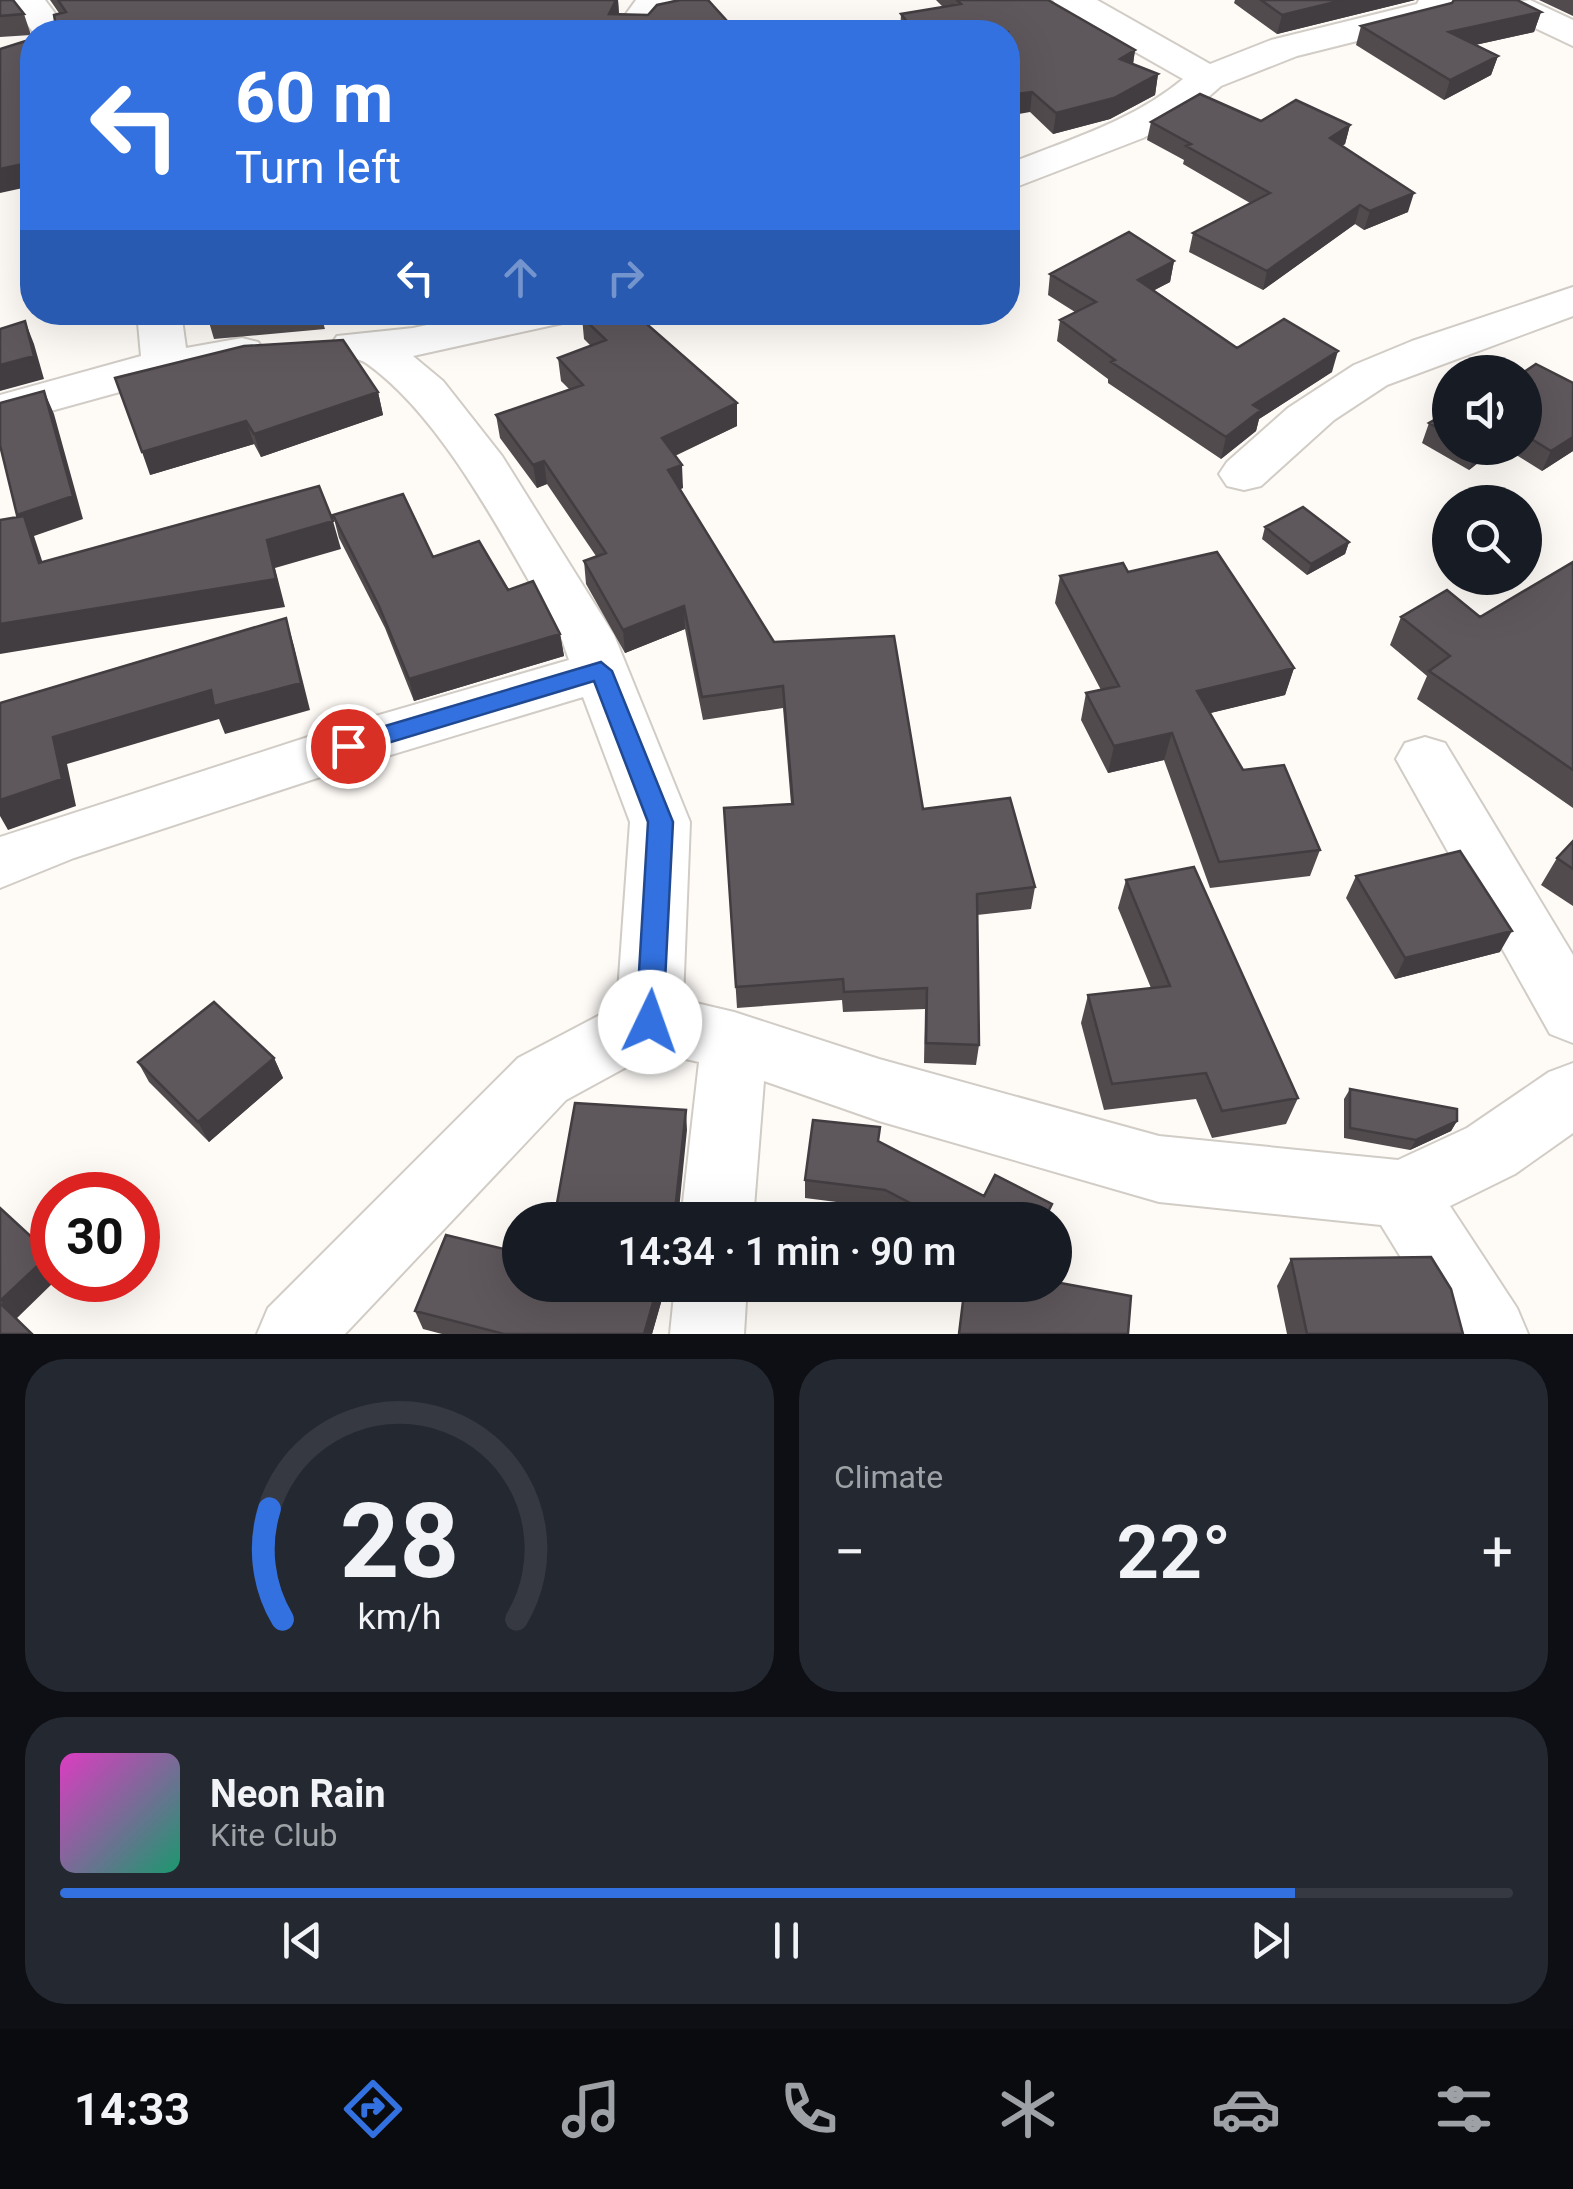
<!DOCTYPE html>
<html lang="en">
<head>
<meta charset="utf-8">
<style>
  :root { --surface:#171b24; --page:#242831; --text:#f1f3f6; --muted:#9ea1a6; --line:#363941; --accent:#3271df }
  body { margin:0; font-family:Roboto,sans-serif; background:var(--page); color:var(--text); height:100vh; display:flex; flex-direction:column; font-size:38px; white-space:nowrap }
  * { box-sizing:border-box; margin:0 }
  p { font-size:32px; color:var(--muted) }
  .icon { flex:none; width:55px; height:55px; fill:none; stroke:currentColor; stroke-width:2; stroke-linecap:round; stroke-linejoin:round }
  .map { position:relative; height:1334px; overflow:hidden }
  .panel { display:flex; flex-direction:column; gap:25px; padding:25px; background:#0d0f14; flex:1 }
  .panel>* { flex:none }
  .top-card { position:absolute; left:20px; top:20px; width:1000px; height:305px; border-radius:40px; box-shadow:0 10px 40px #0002; background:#3271df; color:#fff; overflow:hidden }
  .controls { position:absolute; left:1432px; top:355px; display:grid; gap:20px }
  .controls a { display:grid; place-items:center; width:110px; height:110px; border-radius:50%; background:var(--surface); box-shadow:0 10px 40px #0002; font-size:50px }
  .speed { position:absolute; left:30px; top:1172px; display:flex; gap:20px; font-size:50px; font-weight:700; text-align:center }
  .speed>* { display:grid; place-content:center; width:130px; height:130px; border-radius:50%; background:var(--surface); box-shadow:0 10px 40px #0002; line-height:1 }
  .speed .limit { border:15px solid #d22; background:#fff; color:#111 }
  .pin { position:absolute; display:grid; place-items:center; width:85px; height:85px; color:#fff; margin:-42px; border:5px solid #fff; border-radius:50%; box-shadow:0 2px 10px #0007 }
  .me { position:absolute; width:110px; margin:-55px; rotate:3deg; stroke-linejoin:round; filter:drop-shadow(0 0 8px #0008) }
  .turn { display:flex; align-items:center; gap:35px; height:210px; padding:0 50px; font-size:45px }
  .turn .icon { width:130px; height:130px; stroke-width:2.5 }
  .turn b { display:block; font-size:70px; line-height:85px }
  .lanes { display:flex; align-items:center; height:95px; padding:0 50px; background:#0003; justify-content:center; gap:50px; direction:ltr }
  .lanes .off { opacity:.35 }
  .big { font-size:75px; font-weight:600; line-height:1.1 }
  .panel .tile { flex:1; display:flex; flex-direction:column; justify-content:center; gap:15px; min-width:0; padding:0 35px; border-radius:40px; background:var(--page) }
  .panel .dial { align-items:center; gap:0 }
  .dial svg { height:260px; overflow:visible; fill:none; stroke:var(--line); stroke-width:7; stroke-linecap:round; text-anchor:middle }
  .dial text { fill:var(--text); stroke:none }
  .song { display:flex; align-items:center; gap:30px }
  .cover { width:120px; height:120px; border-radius:15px; background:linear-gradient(135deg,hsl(310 70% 55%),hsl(160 70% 35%)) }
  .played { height:10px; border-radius:5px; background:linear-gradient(90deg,var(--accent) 85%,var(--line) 85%) }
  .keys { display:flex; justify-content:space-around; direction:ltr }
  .heat { display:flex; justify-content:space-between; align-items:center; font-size:55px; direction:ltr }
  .panel .tiles { flex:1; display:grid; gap:25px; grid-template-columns:1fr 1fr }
  .tile:last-child { grid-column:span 2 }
  .trip { position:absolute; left:502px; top:1202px; width:570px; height:100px; border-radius:50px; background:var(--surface); box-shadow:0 10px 40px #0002; font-weight:600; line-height:100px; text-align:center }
  .dock { display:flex; height:160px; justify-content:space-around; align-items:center; background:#090b0e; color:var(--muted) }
  .dock .icon { width:70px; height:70px }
  .dock .selected { color:var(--accent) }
  .dock b { font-size:45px; color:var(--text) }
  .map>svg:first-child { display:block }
</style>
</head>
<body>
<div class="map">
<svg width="1573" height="1334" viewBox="0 0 1573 1334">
  <rect width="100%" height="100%" fill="#fefbf7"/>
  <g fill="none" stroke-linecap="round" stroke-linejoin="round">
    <!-- minor casing -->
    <g stroke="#d1ccc5" stroke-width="4">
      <path id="minor" d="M8,0H45L69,32H33Z
        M636,0H672L649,32H613Z
        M1053,0H1097L1210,64L1271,40L1417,4L1419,0H1455L1445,19L1297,56L1221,86L1190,113L1143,138L1008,190V164C1068,140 1133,121 1183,79L1058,8Z
        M1530,0L1573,20V46L1514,18L1509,10L1514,2Z
        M1573,287V316L1387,385L1334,420L1261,486L1244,490L1227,486L1219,474L1227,462L1288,408L1354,365L1412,341Z
        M137,312H181L186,348L242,338L258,342L265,352L258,362L156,382L0,425V395L141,356Z
        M486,312H573L567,322L413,356L443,381L502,456L614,635L690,822L683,1000L734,1012L879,1059L1159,1136L1398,1160L1467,1128L1549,1072L1573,1063V1133L1515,1174L1450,1206L1517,1308L1528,1334H1448L1381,1225L1159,1202L879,1121L764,1081L753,1220H681L699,1062L654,1052L566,1100L345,1334H257L268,1308L518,1058L617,1006L630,822L583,697L354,766L74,858L0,888V837L348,724L569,660L561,637C510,551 447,420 366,363C359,358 346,358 337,356L330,346L337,336L413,328Z
        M1425,737L1445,743L1573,955V1043L1550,1034L1396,759L1405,743Z
        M675,1285H747L744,1334H670Z"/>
    </g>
    <!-- minor -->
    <use href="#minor" fill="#fff" fill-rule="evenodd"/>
  </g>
  <!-- wall -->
  <path fill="#514b4e" d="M0,0L24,14L31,35L0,37Z
    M50,0H618L619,14L737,32H57L59,13Z
    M936,0H1048L1135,50L1133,64L1158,74L1155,95L1110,119L1053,134L1030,112L1008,32H900L901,14L943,7Z
    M1235,0H1415L1277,34L1234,3Z
    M1539,0H1573V16Z
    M1519,2L1541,12L1534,32L1475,45L1498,56L1491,75L1444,100L1356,45L1361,26L1452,3Z
    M1261,121L1350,125L1345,144L1342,146L1408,212L1364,230L1355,224L1263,290L1189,252L1193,233L1250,203L1183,164L1184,160L1147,140L1151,122Z
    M1174,261L1170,282L1154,290L1237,348L1332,372L1259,419L1256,431L1221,459L1108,383V379L1057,341L1060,320L1075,312L1048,295L1050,274Z
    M206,312H370L322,319L325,329L214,339Z
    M582,317L737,403V426L675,456L683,488L680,489L774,642L923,809L1035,887L1031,909L977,915L979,1045L976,1065L924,1063L925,1009L843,1012L842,1000L737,1008L724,808L791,804L783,708L703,720L685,629L625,653L586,584L584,561L596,556L547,484L537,488L500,438L496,415L569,389L561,381L558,358L591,346L584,339Z
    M343,340L378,392L383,415L261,457L254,444L150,475Z
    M1525,372L1573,383V451L1542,471L1505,448H1525Z
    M1450,411V448H1497L1469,470L1422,443L1429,423Z
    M333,515L508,590L560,634L564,656L414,701L385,628L339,538Z
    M1265,527L1349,542L1345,554L1307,575L1262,539Z
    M1573,562V808L1417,699L1427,676L1390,645L1401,617H1480Z
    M1128,572L1294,668L1285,695L1210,713L1243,770L1320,850L1310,876L1210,888L1164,760L1108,773L1081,720L1086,693L1101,690L1055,603L1060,576Z
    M1573,841V906L1541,885L1557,858Z
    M1356,876L1500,952L1395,979L1346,898Z
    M1126,880L1298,1098L1286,1124L1212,1138L1196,1099L1104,1110L1081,1023L1088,995L1151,988L1118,908Z
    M274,1058L283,1078L209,1142L149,1082L138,1062Z
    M1350,1089L1457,1121L1451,1131L1410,1150L1344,1138V1099Z
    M878,1141L984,1196L1047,1220H906L884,1208L805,1198V1180Z
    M1291,1259L1463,1334H1287L1277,1286Z
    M520,1285H666L652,1334H442L423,1329L415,1311Z"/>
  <!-- shaded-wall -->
  <path fill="#423d40" d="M616,0H618L619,17L609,14Z
    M1343,0H1415L1277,34L1282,15Z
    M1541,12L1534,32L1443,52L1449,32Z
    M1135,50L1132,71L1120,59Z
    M1498,56L1491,75L1444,100L1450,80Z
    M1158,74L1155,95L1110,119L1053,134L1056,113Z
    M1032,92L1030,112L1008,116V95Z
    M1350,125L1345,144L1325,156L1330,138Z
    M32,162V186L0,193V169Z
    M1414,193L1408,212L1364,230L1370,211Z
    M1360,205L1355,224L1263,290L1267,271Z
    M1174,261L1170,282L1134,301L1138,280Z
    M321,312H370L322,319Z
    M25,321L34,344L44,379L0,391V365Z
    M1338,351L1332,372L1259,419L1256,431L1221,459L1226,437L1253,405Z
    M44,391L54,414L83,519L34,536L52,591L17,515Z
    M378,392L383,415L261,457L254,434Z
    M737,403V426L663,461L662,438Z
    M246,421L254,444L150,475L142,452Z
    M1573,437V451L1542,471L1551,451Z
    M1480,448H1497L1469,470L1477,450Z
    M544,461L547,484L537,488L533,465Z
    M682,465L683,488L670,493L668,470Z
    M333,521L341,549L275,568L285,607L0,654V624L267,540Z
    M1349,542L1345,554L1307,575L1311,564Z
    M684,606L685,629L625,653L623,630Z
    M286,618L294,646L310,710L225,734L219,719L67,764L76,806L8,830L0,816V796L53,737Z
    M560,634L564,656L414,701L409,679Z
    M1294,668L1285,695L1190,718L1197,691Z
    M1172,733L1164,760L1108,773L1114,746Z
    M1512,931L1500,952L1395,979L1405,958Z
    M274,1058L283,1078L209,1142L198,1122Z
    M686,1110L687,1130L678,1220H674Z
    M1457,1121L1451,1131L1410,1150L1416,1140Z
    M50,1254L52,1258V1280H56L15,1320L0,1301Z
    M658,1285H666L652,1334H644Z"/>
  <!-- building -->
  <path fill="#5e575b" stroke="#423d40" stroke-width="2.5" d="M0,0H13L24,14L0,16Z
    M58,0H616L609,14L648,15L657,5L680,0H708L737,32H55H57L54,15L66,12Z
    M957,0H1048L1135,50L1120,59L1158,74L1114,98L1056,113L1032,92L1008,95V32H915L901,14L961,4Z
    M1261,0H1343L1282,15Z
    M1454,0H1517L1541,12L1449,32L1498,56L1450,80L1361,26L1452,3Z
    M32,39V162L0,169V49Z
    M1200,94L1261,121L1296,100L1350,125L1330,138L1414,193L1370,211L1360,205L1267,271L1193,233L1270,193L1186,146L1191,144L1151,122Z
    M1129,232L1174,261L1138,280L1237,348L1284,319L1338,351L1253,405L1261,410L1226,437L1111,362L1115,360L1060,320L1096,302L1050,274Z
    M206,312H254L207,317Z
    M592,312H633L737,403L662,438L682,465L668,470L774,642L894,636L923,809L1010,798L1035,887L977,894L979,1045L926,1043L927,988L844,992L843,979L736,987L724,808L793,804L783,686L702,697L684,606L623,630L584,561L606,553L544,461L533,465L496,415L583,385L558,358L606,340L582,317Z
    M25,321L34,356L0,365V329Z
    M343,340L378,392L254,434L246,421L142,452L115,378L244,346Z
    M1536,364L1573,383V437L1551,451L1525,435L1524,372Z
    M44,391L73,496L17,515L0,445V403Z
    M1450,411V435L1429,423Z
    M319,486L333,521L267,540L276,579L0,624V520L24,516L39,563Z
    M403,494L433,557L479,541L508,590L533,581L560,634L409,679L379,606L333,515Z
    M1303,507L1349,542L1311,564L1265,527Z
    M1217,552L1294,668L1197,691L1243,770L1284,765L1320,850L1219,862L1172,733L1114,746L1086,693L1119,686L1060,576L1123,563L1128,572Z
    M1573,562V770L1429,671L1450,656L1401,617L1447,590L1480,617Z
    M286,618L301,683L214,706L211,690L53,737L62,779L0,800V703Z
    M1573,841V869L1557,858Z
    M1460,851L1512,931L1405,958L1356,876Z
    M1194,867L1298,1098L1222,1111L1206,1073L1112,1084L1088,995L1170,986L1126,880Z
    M214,1002L274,1058L198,1122L138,1062Z
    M1350,1089L1457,1109V1121L1416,1140L1350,1128Z
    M575,1103L686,1110L674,1220H554Z
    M813,1120L880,1127L878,1141L984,1196L995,1175L1052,1204L1044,1220H943L885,1190L805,1180Z
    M0,1208L50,1254L0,1301Z
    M446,1235L520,1253V1285H658L644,1334H504L415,1311Z
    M1431,1257L1451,1289L1463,1334H1307L1291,1259Z
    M1055,1282L1131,1296L1128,1334H959L965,1285H1055Z
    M0,1303L32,1334H0Z"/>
  <!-- route -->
  <path fill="#3271df" stroke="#204991" stroke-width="2.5" d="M601,662L612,671L673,822L663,1022L659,1030L650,1034L640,1030L636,1022L648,822L594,681L348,755L340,752L336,746L340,740L348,737Z"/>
</svg>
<div class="controls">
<a><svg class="icon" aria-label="sound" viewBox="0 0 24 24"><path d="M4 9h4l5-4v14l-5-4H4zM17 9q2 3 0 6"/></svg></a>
<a><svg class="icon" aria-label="search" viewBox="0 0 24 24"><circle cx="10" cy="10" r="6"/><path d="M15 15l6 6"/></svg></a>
</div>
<div class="speed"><div class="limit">30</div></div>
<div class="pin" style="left:348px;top:746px;background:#d93025"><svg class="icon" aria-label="arrive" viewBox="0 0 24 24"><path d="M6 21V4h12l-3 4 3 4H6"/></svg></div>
<svg class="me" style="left:650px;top:1022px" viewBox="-20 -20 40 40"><circle r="19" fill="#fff"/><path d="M0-13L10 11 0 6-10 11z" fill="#3271df"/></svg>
<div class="trip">14:34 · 1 min · 90 m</div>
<div class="top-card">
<div class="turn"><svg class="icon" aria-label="left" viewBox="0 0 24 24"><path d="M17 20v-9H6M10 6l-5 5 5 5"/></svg><div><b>60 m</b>Turn left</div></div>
<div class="lanes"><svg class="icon" aria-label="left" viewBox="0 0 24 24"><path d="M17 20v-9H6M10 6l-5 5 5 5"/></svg><svg class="icon off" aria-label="ahead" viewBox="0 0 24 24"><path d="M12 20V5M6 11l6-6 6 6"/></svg><svg class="icon off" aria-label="right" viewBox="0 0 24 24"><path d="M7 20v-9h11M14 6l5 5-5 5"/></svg></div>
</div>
</div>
<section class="panel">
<div class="tiles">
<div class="tile dial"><svg viewBox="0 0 100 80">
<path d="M14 69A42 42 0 1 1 86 69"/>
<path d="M14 69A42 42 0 0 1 10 35" stroke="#3271df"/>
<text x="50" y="56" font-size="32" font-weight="700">28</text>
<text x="50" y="72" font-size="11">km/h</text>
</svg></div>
<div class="tile"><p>Climate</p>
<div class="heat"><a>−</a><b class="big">22°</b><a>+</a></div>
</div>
<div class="tile">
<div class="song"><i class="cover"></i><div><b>Neon Rain</b><p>Kite Club</p></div></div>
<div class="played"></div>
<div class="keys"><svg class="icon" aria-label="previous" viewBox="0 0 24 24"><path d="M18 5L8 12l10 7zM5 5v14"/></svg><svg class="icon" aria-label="pause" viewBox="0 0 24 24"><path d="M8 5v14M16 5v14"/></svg><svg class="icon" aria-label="next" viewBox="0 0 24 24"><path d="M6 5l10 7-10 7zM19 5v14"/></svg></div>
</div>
</div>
</section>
<nav class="dock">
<b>14:33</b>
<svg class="icon selected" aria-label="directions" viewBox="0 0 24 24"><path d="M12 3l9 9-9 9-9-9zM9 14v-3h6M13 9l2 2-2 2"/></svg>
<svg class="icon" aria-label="music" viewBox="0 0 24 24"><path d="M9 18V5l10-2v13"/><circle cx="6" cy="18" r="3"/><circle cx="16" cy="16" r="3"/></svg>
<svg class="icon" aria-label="phone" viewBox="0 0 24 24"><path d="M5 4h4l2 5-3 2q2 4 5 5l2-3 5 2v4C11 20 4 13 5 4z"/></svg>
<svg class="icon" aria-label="climate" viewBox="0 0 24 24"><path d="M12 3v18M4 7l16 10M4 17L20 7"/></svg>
<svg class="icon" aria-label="car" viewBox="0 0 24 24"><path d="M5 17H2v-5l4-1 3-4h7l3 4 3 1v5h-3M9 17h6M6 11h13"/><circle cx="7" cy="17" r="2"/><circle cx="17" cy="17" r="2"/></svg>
<svg class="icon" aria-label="filters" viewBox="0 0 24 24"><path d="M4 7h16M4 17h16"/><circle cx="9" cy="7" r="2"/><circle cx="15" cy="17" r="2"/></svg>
</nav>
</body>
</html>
